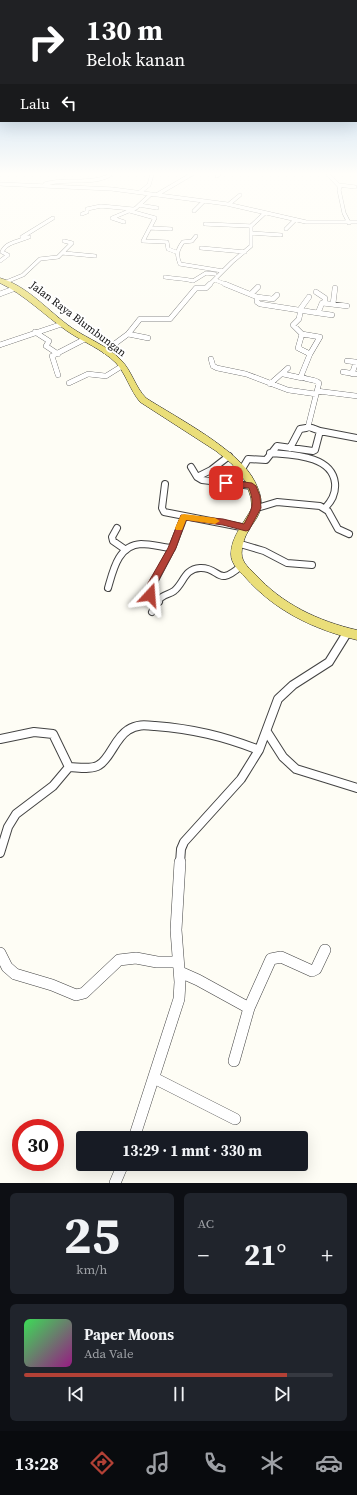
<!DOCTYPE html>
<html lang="id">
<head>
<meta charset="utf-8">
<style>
  :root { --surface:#171b24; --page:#20242c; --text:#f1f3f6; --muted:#9ea1a6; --line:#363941; --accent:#b34136 }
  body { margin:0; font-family:"Source Serif 4",serif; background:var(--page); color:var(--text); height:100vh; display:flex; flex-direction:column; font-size:15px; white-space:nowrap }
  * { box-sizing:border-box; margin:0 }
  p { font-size:13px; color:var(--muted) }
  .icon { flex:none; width:22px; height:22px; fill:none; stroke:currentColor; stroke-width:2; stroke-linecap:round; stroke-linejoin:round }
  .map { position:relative; height:1183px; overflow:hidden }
  .sheet { display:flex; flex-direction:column; gap:10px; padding:10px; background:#0d0f14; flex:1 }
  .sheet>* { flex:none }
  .top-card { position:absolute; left:0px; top:0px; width:357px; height:122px; box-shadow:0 4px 16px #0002; background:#202124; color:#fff; overflow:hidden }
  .speed { position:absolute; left:12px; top:1119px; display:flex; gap:8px; font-size:20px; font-weight:700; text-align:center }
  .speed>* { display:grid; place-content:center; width:52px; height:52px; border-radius:50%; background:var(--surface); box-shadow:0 4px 16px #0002; line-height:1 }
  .speed .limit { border:6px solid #d22; background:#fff; color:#111 }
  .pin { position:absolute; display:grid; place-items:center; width:34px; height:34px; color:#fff; margin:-17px; border-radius:8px; box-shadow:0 2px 6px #0006 }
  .me { position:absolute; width:44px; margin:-22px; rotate:19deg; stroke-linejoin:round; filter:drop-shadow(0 0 3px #0008) }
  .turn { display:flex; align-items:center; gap:14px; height:84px; padding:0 20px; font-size:18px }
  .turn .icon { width:52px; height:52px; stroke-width:2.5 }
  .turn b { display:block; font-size:28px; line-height:34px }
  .then { display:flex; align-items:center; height:38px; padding:0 20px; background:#0003; gap:8px; font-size:15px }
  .big { font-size:30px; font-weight:700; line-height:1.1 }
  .sheet .widget { flex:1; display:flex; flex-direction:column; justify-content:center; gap:6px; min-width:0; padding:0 14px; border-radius:6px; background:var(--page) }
  .sheet .dial { align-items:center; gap:0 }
  .dial b { font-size:52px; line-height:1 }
  .song { display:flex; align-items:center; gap:12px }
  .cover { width:48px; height:48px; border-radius:6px; background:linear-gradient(135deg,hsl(130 70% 55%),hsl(310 70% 35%)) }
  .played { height:4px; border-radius:2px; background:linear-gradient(90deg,var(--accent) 85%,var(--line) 85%) }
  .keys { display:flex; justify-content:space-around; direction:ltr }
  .heat { display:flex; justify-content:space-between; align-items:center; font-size:22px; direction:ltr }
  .sheet .tiles { flex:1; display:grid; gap:10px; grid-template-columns:1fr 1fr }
  .widget:last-child { grid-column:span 2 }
  .trip { position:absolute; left:76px; top:1131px; width:232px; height:40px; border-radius:4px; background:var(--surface); box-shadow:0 4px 16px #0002; font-weight:700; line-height:40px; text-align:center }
  .tab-bar { display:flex; height:64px; justify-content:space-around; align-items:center; background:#090b0e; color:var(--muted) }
  .tab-bar .icon { width:28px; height:28px }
  .tab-bar .current { color:var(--accent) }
  .tab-bar b { font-size:18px; color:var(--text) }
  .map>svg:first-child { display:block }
</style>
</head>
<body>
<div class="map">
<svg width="357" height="1183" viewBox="0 0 357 1183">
  <rect width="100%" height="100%" fill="#fefdf5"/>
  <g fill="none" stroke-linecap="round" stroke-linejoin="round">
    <!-- minor-far4 casing -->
    <g stroke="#434343" stroke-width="4">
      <path id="minor-far4" d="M328,174L340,187L339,190L344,213L349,223
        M217,176L219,174
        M0,184L112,189L227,204L306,222H357
        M45,184C66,177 90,186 110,175
        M339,185L355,187
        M140,192L149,185L152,174
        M158,194L192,174
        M229,204L240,195
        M139,205L157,208
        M130,211L155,218L143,241L167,242L168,249L176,252
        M194,211L204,201
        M82,214L87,212V209L101,206L132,209
        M124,222L112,218L136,208L151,194
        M205,224L251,226
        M151,228L171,229
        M286,229L295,220
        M252,233L281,235
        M196,236L192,241L183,242C177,250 176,255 180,264L223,271
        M22,237L53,218
        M201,248L245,252
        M63,253L95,256
        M0,261L8,255L2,252C6,242 20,241 29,237
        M165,277C175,279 183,278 193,281L206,273L215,274
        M215,280L228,285
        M6,282L23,275L40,259L58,257L72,243L64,241
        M209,285L232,262L251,246V226L265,213"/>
    </g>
    <!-- minor-far3 casing -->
    <g stroke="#434343" stroke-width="5.5">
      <path id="minor-far3" d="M225,284L257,297V302L260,304L318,313L322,303L347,306
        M316,292L325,298V303
        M0,294L16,288
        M251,294L258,287
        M257,297L273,299L277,295
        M309,297L301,308L299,319L293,325L302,334L320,337L310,354
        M333,304L335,288
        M318,313L332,315
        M35,332L49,341L46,346L58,354
        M128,334L148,338
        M302,334L298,348L310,354L301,376C306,381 314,378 319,383L308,427L315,429
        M0,345L62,324
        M105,351L128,334L140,319H170L196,288H206L210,284
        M211,359L213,366L217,368L246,374L288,390L316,394
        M347,361L357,362
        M343,372L357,374
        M283,374L302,378
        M352,374L356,362
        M58,375L52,356L85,339
        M69,383L88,374L106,376L122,366
        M270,384L288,368
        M317,391L357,396
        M300,429L308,428"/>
    </g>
    <!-- minor-far2 casing -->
    <g stroke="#434343" stroke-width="8">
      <path id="minor-far2" d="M312,428L320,431
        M290,448L300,429L306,428
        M270,453C292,455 332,455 335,483C336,493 332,501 325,508
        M191,467L197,477L202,480L252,486
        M242,469L248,459L266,460L277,446L313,451L315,450L320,431L357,438
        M197,477L211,470L229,456
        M165,484L162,508L164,512L246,528
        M257,508L277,502L320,506L328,511L338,529L349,534
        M117,528L112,537L113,541L126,550
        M237,543L264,551L287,563L312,565
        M108,588C113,571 118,545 141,544C151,544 162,547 172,548
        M159,602L150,595L151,588L172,548L184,517
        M152,612C155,607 157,600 162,597C166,594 170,594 174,591C184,583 184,569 200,568C221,567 216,588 241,566"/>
    </g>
    <!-- minor-far1 casing -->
    <g stroke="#434343" stroke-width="10">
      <path id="minor-far1" d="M267,732L283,757L296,769L357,788
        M0,739L34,732L53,734L69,767
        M0,853L8,827L16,814L53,786L69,767C77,767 92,770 99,765C110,759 115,738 128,730C137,724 145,725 155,726C193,729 223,736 259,750
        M180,863L181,849L184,842L241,779L259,750L278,699L293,685L329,662L347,633"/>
    </g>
    <!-- minor casing -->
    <g stroke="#434343" stroke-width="12">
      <path id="minor" d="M0,953L7,967L15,974L52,985L76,995L84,993L119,960L136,958L157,962H178
        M180,972L198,980L249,1008
        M234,1061L249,1008L271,959L281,957L312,971L316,969L325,950
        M154,1078L235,1119
        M134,1138L179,999L180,982L176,930L180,862
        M115,1183L123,1164"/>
    </g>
    <!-- primary casing -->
    <g stroke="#212121" stroke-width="1">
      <path id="primary" d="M0,278C28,286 49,312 72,328C88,339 108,346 121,360C132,371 135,387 146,398C177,418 240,450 255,482C273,518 246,519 242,549C240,561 247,566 255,574C282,604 318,621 357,630V640C313,629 275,611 245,577C239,571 231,564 231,554C231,537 244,523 252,508L251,498L246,482L232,464L216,451L140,402C130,390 126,374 116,363C102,349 83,342 67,331C44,315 25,295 0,283Z"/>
    </g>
    <!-- minor-far4 -->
    <use href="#minor-far4" stroke="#fff" stroke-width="3.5"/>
    <!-- minor-far3 -->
    <use href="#minor-far3" stroke="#fff" stroke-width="5"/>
    <!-- minor-far2 -->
    <use href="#minor-far2" stroke="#fff" stroke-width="6"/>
    <!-- minor-far1 -->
    <use href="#minor-far1" stroke="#fff" stroke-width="8"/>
    <!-- minor -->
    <use href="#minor" stroke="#fff" stroke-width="11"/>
    <!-- primary -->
    <use href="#primary" fill="#eade79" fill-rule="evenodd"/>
  </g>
  <!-- sky -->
  <linearGradient id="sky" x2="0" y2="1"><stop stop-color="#97c2eb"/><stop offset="0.51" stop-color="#fffefa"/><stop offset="1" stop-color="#fffefa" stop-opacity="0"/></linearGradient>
  <rect width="357" height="340" fill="url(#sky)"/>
  <!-- route -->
  <path fill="#b34136" stroke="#742a23" d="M226,480L252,483L256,486L260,496L261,508L249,530L246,531L223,525L186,520L176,548L157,583L155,595L150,598L147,597L146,595L148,583L168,548L181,515L223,519L244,524C252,509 255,505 249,488L223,485V481Z"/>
  <!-- slow -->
  <path fill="#f59e0b" d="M184,514L215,518L220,521L215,524L186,520L182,530H176L175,528L181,515Z"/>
  <g text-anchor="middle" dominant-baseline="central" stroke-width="4" stroke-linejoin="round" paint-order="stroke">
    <!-- street labels -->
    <g font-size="11" fill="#101010" stroke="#fff">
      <text transform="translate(78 319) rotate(37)">Jalan Raya Blumbungan</text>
    </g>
  </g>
</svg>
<div class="speed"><div class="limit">30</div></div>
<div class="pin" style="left:226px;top:483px;background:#d93025"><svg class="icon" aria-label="arrive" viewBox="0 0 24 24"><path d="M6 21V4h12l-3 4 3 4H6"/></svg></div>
<svg class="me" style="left:150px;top:595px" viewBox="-20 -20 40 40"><path d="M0-17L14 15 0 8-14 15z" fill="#b34136" stroke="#fff" stroke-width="4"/></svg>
<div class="trip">13:29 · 1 mnt · 330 m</div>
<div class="top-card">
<div class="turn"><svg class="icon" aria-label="right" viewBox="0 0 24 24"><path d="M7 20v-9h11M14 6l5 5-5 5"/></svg><div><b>130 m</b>Belok kanan</div></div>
<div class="then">Lalu<svg class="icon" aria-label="left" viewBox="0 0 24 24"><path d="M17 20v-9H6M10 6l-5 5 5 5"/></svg></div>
</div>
</div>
<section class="sheet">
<div class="tiles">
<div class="widget dial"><b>25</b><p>km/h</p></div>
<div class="widget"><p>AC</p>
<div class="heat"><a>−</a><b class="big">21°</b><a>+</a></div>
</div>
<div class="widget">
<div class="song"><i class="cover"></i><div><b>Paper Moons</b><p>Ada Vale</p></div></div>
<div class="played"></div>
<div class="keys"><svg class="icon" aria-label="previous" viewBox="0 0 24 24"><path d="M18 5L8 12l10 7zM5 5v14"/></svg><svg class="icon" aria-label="pause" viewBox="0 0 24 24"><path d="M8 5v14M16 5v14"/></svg><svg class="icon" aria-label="next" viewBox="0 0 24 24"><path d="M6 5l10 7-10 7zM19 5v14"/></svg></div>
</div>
</div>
</section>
<nav class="tab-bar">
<b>13:28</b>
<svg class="icon current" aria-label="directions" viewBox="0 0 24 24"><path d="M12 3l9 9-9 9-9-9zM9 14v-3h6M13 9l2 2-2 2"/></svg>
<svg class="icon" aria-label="music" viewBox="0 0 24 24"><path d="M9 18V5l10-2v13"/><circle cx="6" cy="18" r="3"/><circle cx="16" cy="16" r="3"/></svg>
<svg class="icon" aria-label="phone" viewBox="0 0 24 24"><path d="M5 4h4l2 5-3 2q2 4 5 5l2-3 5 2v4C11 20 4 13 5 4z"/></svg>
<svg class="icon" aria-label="climate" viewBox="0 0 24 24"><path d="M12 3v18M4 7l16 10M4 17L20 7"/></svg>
<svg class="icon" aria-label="car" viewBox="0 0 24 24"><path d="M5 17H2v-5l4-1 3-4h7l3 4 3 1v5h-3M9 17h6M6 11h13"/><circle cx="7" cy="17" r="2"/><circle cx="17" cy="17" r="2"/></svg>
</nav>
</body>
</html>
